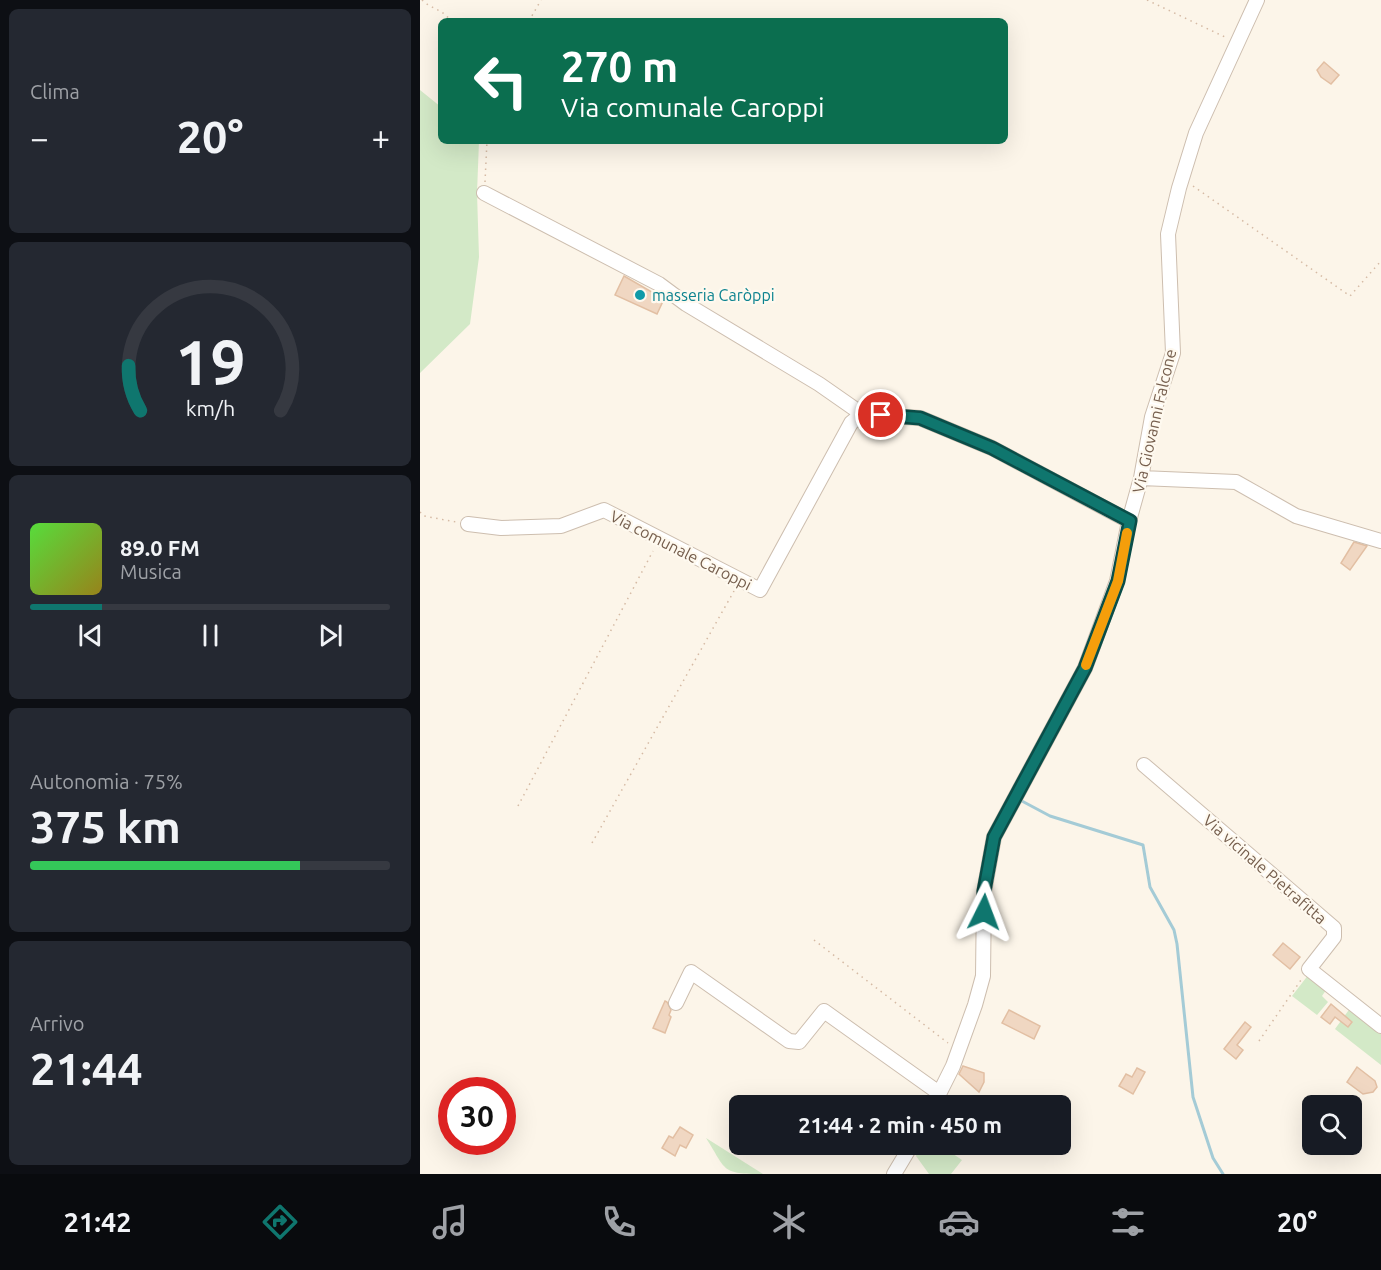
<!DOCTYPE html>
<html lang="it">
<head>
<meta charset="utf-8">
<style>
  :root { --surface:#171b24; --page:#242831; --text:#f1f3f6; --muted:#9ea1a6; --line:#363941; --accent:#0f766e }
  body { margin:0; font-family:Ubuntu,sans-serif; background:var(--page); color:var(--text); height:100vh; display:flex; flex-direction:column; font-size:22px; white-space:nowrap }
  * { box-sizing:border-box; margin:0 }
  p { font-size:20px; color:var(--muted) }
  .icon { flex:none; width:33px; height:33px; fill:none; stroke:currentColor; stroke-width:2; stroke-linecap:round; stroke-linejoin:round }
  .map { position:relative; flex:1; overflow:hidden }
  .details { display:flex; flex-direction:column; gap:9px; padding:9px; background:#0d0f14; width:420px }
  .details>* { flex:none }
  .hud { position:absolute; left:18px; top:18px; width:570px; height:126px; border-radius:9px; box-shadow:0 6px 24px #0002; background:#0b6e4f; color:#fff; overflow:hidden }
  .fabs { position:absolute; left:882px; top:1095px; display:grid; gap:12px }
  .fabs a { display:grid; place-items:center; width:60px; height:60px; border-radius:9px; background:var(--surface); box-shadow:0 6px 24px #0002; font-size:30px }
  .speed { position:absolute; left:18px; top:1077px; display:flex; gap:12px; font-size:30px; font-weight:700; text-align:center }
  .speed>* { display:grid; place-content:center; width:78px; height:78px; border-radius:50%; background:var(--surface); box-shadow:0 6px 24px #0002; line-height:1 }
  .speed .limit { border:9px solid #d22; background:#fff; color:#111 }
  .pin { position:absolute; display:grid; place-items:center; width:51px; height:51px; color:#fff; margin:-26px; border:3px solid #fff; border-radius:50%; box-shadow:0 2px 6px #0007 }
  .me { position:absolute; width:66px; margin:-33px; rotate:3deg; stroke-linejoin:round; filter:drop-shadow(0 0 4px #0008) }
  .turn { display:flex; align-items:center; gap:21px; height:126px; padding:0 24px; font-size:27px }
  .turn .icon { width:78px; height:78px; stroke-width:2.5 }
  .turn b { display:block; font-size:42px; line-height:51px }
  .big { font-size:45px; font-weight:700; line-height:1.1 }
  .details .widget { flex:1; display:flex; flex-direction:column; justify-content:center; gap:9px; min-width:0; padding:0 21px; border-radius:9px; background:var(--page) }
  .details .dial { align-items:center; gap:0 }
  .dial svg { height:156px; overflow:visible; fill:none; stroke:var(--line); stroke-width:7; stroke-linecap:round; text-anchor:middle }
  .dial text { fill:var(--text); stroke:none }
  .song { display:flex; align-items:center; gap:18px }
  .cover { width:72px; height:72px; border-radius:9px; background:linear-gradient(135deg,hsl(110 70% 55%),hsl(50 70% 35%)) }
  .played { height:6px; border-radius:3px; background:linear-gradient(90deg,var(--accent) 20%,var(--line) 20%) }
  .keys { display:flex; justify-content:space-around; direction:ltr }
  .heat { display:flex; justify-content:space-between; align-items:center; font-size:33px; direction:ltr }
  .charge { height:9px; border-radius:4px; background:linear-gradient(90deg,#34c759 75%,var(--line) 0) }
  .trip { position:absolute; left:309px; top:1095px; width:342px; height:60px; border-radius:9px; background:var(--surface); box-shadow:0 6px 24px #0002; font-weight:700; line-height:60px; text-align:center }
  .tabs { display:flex; height:96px; justify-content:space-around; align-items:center; background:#090b0e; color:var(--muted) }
  .tabs .icon { width:42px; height:42px }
  .tabs .on { color:var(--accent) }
  .tabs b { font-size:27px; color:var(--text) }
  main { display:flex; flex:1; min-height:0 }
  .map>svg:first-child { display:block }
</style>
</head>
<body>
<main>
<section class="details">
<div class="widget"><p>Clima</p>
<div class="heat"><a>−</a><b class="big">20°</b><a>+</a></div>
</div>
<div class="widget dial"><svg viewBox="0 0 100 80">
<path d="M14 69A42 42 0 1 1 86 69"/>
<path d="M14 69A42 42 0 0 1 8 46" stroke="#0f766e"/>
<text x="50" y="56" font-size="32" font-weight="700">19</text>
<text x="50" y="72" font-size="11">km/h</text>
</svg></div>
<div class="widget">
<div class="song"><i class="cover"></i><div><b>89.0 FM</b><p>Musica</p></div></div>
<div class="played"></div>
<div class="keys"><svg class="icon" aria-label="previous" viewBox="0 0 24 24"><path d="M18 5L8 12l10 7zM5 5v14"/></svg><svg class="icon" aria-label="pause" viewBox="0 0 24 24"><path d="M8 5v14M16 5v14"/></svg><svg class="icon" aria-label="next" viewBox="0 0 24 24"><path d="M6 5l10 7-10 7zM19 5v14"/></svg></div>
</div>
<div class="widget"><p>Autonomia · 75%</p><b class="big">375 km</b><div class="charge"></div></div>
<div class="widget"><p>Arrivo</p><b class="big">21:44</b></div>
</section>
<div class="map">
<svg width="961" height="1174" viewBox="0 0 961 1174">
  <rect width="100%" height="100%" fill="#fcf5e9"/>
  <!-- green -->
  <path fill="#d3e9c7" d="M0,90L21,107V141H59L57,193L59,257L50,324L0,373Z
    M889,974L906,990L902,996L908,1002L897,1015L872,996Z
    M931,1007L961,1031V1065L915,1029Z
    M286,1138L343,1174C301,1174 307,1171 286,1138Z
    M499,1145H520L542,1160L531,1174H509L496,1156Z"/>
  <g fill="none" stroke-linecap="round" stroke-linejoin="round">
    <!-- stream -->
    <path stroke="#a4cbd6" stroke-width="3" d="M600,800L630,816L723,845L730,887L754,930L757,944L773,1097L793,1158L803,1174"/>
  </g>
  <!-- building -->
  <path fill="#f0d7c2" stroke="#e2bfa3" stroke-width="1.5" d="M904,62L919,75L911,84L901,77L897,70Z
    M204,276L244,299L237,314L195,295Z
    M934,542L947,546L930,570L921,563Z
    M863,943L880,957L870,969L853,955Z
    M245,1001L247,1002L251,1010L249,1015L251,1017L245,1033L233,1028Z
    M911,1004L932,1022L928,1027L915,1017L910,1024L901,1017Z
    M589,1010L620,1026L614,1039L582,1023Z
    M825,1022L831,1027L817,1045L823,1050L816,1059L804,1049Z
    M543,1066L564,1073V1082L559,1092L539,1074Z
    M937,1067L955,1081L957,1087L953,1092L943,1094L927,1082Z
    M717,1068L725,1072L713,1094L699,1086L706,1074L712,1077Z
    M260,1127L273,1135L266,1148L260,1145L255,1156L242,1148L249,1136L253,1138Z"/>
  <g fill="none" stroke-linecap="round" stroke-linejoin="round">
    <!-- minor casing -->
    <g stroke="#cdbeaf" stroke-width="16">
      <path id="minor" d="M64,193L239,284L266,304L399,384L442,414
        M721,478L816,482L876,516L961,541
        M48,524L81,528L141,526L184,510L340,590L431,423L442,414L500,418L572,448L709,521
        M724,765L914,928V937L889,969L961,1026
        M256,1003L271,972L369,1041L379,1042L404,1011L519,1093
        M513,1106L533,1066L555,1005L563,976L564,892L574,837L665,668L697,581L709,521L721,478L732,417L753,353L748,234L759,188L776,133L837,0
        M474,1174L492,1144"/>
    </g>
    <!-- path -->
    <path stroke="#d5baa4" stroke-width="1.5" stroke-dasharray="1.5 4.5" stroke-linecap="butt" d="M2,0C11,9 25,10 30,21
      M727,0L807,38
      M109,21L121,0
      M65,182L67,141
      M773,186L930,296L961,261
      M0,512L4,516L36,522
      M98,806L233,551
      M172,843L314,591
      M394,940L528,1043
      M839,1041L881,980"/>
    <!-- minor -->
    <use href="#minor" stroke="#fff" stroke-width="14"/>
  </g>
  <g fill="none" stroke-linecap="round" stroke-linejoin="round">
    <!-- route casing -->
    <g stroke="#0a4d48" stroke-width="15">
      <path id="route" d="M461,415L500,418L572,448L710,521L698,581L665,668L574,837L564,891V912"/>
    </g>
    <!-- route -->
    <use href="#route" stroke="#0f766e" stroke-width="10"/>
    <!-- slow -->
    <path stroke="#f59e0b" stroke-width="10" d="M666,665L698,581L707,533"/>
  </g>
  <!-- markers -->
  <circle fill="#0f9aa8" stroke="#fef9ef" stroke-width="2" cx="220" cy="295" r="6"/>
  <g text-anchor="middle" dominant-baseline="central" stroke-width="4.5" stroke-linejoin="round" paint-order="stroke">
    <!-- culture labels -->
    <g font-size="16" fill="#0d838f" stroke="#fef9ef" text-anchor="start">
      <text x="232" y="295">masseria Caròppi</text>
    </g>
    <!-- street labels -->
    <g font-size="16" fill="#755e4d" stroke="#fef9ef">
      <text transform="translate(734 421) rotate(-77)">Via Giovanni Falcone</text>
      <text transform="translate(261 550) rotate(27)">Via comunale Caroppi</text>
      <text transform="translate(845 869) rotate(41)">Via vicinale Pietrafitta</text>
    </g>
  </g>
</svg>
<div class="fabs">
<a><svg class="icon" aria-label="search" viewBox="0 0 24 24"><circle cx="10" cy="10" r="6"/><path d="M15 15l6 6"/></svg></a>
</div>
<div class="speed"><div class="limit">30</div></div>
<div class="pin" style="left:461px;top:415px;background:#d93025"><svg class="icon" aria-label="arrive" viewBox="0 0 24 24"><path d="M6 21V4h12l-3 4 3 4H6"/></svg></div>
<svg class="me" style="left:564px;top:912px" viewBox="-20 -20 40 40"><path d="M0-17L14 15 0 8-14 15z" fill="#0f766e" stroke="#fff" stroke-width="4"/></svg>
<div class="trip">21:44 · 2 min · 450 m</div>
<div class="hud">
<div class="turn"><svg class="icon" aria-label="left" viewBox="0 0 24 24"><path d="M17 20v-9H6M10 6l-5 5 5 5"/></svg><div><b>270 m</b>Via comunale Caroppi</div></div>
</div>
</div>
</main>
<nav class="tabs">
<b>21:42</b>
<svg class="icon on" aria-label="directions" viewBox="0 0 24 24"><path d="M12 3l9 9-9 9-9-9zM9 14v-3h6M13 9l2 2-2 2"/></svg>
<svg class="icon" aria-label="music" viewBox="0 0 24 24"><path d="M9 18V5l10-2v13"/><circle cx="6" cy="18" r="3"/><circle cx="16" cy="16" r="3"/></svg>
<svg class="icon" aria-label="phone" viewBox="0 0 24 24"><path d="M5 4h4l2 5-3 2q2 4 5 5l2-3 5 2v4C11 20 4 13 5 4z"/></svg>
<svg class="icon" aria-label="climate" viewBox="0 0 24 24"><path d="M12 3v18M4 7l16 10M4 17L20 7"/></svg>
<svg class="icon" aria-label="car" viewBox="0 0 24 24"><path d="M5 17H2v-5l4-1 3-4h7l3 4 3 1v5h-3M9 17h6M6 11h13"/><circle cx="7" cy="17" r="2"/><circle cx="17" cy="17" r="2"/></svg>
<svg class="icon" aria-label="filters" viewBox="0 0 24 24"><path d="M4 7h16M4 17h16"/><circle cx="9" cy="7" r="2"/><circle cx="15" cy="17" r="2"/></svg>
<b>20°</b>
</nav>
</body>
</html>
